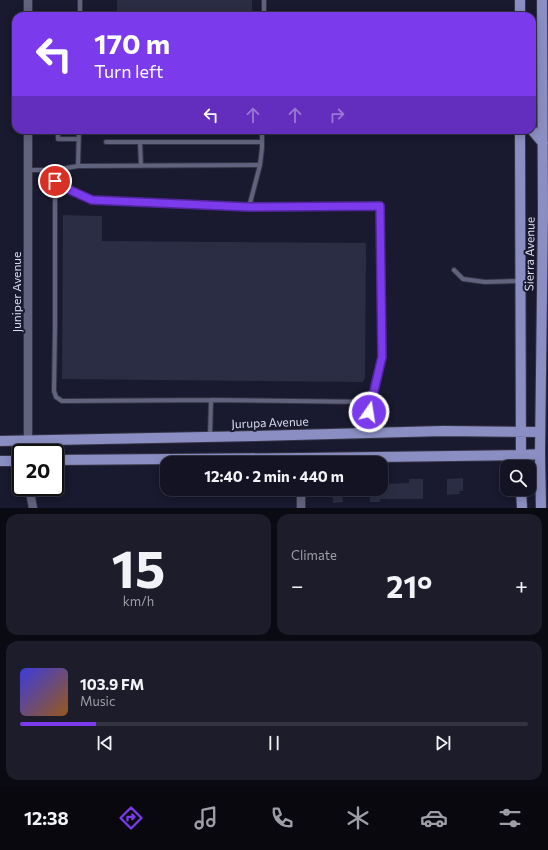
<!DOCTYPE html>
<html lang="en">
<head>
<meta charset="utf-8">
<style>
  :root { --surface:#131323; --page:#1c1c2b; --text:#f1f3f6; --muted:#9d9ea6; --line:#323241; --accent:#7c3aed }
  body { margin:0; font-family:Commissioner,sans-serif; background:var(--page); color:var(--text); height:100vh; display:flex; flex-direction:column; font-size:15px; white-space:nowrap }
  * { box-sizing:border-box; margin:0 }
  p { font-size:13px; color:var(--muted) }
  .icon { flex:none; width:22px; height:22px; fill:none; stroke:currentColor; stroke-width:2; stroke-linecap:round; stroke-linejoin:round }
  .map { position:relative; height:508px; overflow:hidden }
  .side { display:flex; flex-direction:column; gap:6px; padding:6px; background:#0a0a13; flex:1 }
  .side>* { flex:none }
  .guide { position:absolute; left:12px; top:12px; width:524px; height:122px; border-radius:12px; box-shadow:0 2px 10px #0003,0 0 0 1px var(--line); background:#7c3aed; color:#fff; overflow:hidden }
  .buttons { position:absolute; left:500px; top:460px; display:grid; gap:8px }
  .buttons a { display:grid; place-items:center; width:36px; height:36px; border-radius:8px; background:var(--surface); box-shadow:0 2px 10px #0003,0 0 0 1px var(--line); font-size:20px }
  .speed { position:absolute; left:12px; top:444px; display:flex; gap:8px; font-size:20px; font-weight:700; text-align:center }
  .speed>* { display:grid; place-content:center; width:52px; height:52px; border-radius:50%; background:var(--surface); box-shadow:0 2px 10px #0003,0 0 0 1px var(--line); line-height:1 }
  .speed .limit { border:2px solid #111; border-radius:6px; background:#fff; color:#111 }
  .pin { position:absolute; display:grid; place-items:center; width:34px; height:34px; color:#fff; margin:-17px; border:2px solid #fff; border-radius:50%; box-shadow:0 1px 4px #0007 }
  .me { position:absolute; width:44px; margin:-22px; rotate:13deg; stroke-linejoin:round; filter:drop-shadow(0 0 3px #0008) }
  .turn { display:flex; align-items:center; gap:14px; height:84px; padding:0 16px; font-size:18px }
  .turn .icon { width:52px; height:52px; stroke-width:2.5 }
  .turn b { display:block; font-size:28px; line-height:34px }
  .lanes { display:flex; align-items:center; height:38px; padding:0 16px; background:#0003; justify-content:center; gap:20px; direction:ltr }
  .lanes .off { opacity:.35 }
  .big { font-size:30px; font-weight:700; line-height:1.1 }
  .side .tile { flex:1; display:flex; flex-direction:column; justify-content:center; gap:6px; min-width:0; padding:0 14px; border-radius:12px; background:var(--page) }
  .side .dial { align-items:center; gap:0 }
  .dial b { font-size:52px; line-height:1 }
  .song { display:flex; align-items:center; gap:12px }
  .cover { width:48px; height:48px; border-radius:6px; background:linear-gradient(135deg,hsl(240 70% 55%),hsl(30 70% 35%)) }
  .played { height:4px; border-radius:2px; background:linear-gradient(90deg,var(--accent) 15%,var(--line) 15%) }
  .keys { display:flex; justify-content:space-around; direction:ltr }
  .heat { display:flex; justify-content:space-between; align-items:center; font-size:22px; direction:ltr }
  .side .tiles { flex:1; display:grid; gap:6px; grid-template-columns:1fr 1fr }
  .tile:last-child { grid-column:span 2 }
  .trip { position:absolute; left:160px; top:456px; width:228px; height:40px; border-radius:12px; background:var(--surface); box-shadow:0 2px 10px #0003,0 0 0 1px var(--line); font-weight:700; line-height:40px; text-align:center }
  .menu { display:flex; height:64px; justify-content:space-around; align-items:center; background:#08080e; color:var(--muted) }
  .menu .icon { width:28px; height:28px }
  .menu .selected { color:var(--accent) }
  .menu b { font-size:18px; color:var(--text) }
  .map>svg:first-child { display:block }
</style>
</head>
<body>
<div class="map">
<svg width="548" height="508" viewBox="0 0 548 508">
  <rect width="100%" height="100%" fill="#19192f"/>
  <!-- building -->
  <path fill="#2b2d44" d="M117,0H252V16H117Z
    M63,215L102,216V241L366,243L365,378L363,382L62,379Z
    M463,478V491H459L460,494L447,495V479Z
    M409,479H423V499H380V502H370V489H381V484L409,483Z
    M333,489H349V496L342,497L343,502L333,503Z"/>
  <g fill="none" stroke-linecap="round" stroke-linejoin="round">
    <!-- service casing -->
    <g stroke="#353446" stroke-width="6">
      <path id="service" d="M80,16V0
        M264,16V0
        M58,130V139H79
        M106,142H262
        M140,142L141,166
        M78,166L260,165L262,148V130
        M28,170H55V326L54,391L56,397L62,401L211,400L210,437
        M55,170L78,166L79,130
        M55,181L72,191L92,200L249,207L260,165
        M249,207L380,206L382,357L369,412V432
        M454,270L463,279L485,282L519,281
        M211,400L371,402"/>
    </g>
    <!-- minor casing -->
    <g stroke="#353446" stroke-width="10">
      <path id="minor" d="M28,0V16
        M28,130V453
        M29,487L33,508
        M301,489V508"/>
    </g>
    <!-- primary casing -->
    <g stroke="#353446" stroke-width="12">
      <path id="primary" d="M520,16V0
        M520,130L521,467
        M532,130L543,143
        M0,441L256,436L443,431L540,432
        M55,460L301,458L521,455L540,454
        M0,461H21
        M521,489L522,508
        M541,508L540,454L543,212L542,0"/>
    </g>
    <!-- service -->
    <use href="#service" stroke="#61637e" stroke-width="4"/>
    <!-- minor -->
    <use href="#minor" stroke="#61637e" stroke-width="8"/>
    <!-- primary -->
    <use href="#primary" stroke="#8a8ec2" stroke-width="10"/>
  </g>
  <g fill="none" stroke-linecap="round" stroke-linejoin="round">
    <!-- route casing -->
    <g stroke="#51269a" stroke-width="10">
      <path id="route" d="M55,181L72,191L92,200L249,207L380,206L382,357L369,412"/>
    </g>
    <!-- route -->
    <use href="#route" stroke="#7c3aed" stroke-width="7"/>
  </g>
  <g text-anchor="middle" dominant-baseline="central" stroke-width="4" stroke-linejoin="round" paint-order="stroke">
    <!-- street labels -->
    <g font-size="12" fill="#dddfee" stroke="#19192f">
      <text transform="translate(529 254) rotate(-89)">Sierra Avenue</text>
      <text transform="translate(16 292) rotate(-90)">Juniper Avenue</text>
      <text transform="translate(270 422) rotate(-2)">Jurupa Avenue</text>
    </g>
  </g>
</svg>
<div class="buttons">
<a><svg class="icon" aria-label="search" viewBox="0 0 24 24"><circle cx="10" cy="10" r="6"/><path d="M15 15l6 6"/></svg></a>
</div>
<div class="speed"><div class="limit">20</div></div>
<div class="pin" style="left:55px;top:181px;background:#d93025"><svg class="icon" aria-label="arrive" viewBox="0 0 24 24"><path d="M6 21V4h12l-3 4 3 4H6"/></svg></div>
<svg class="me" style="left:369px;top:412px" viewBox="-20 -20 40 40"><circle r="17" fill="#7c3aed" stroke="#fff" stroke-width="3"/><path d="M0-11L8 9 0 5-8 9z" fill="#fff"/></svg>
<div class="trip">12:40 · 2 min · 440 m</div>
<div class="guide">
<div class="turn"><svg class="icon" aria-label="left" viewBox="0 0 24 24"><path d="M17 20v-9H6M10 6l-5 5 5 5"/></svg><div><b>170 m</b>Turn left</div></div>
<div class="lanes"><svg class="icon" aria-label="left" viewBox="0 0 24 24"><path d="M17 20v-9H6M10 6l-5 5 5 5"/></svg><svg class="icon off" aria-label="ahead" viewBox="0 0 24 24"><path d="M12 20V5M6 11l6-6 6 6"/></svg><svg class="icon off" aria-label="ahead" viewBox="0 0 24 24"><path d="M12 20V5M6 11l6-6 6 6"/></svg><svg class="icon off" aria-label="right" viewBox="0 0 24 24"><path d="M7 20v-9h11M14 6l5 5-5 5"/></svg></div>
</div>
</div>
<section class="side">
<div class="tiles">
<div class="tile dial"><b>15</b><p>km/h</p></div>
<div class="tile"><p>Climate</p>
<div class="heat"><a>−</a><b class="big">21°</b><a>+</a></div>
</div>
<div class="tile">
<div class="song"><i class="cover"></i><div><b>103.9 FM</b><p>Music</p></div></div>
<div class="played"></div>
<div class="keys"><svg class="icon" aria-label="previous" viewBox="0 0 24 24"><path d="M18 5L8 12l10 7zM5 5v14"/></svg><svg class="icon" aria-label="pause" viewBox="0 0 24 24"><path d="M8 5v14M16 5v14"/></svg><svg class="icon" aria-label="next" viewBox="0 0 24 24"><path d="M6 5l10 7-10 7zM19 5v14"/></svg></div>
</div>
</div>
</section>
<nav class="menu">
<b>12:38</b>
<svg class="icon selected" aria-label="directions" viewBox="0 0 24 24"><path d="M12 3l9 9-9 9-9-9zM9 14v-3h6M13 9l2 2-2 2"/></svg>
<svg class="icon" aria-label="music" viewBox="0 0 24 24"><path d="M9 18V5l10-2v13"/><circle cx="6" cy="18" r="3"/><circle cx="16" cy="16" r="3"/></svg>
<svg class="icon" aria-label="phone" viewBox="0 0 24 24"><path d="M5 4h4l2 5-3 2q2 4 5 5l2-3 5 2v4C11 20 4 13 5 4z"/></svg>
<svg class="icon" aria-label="climate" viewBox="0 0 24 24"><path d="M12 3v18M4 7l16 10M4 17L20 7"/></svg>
<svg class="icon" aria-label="car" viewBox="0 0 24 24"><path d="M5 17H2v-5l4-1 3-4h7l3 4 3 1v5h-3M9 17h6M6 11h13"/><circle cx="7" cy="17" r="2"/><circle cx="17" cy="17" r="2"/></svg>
<svg class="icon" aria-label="filters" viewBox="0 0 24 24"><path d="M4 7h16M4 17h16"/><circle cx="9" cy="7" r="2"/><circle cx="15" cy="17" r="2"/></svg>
</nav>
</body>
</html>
